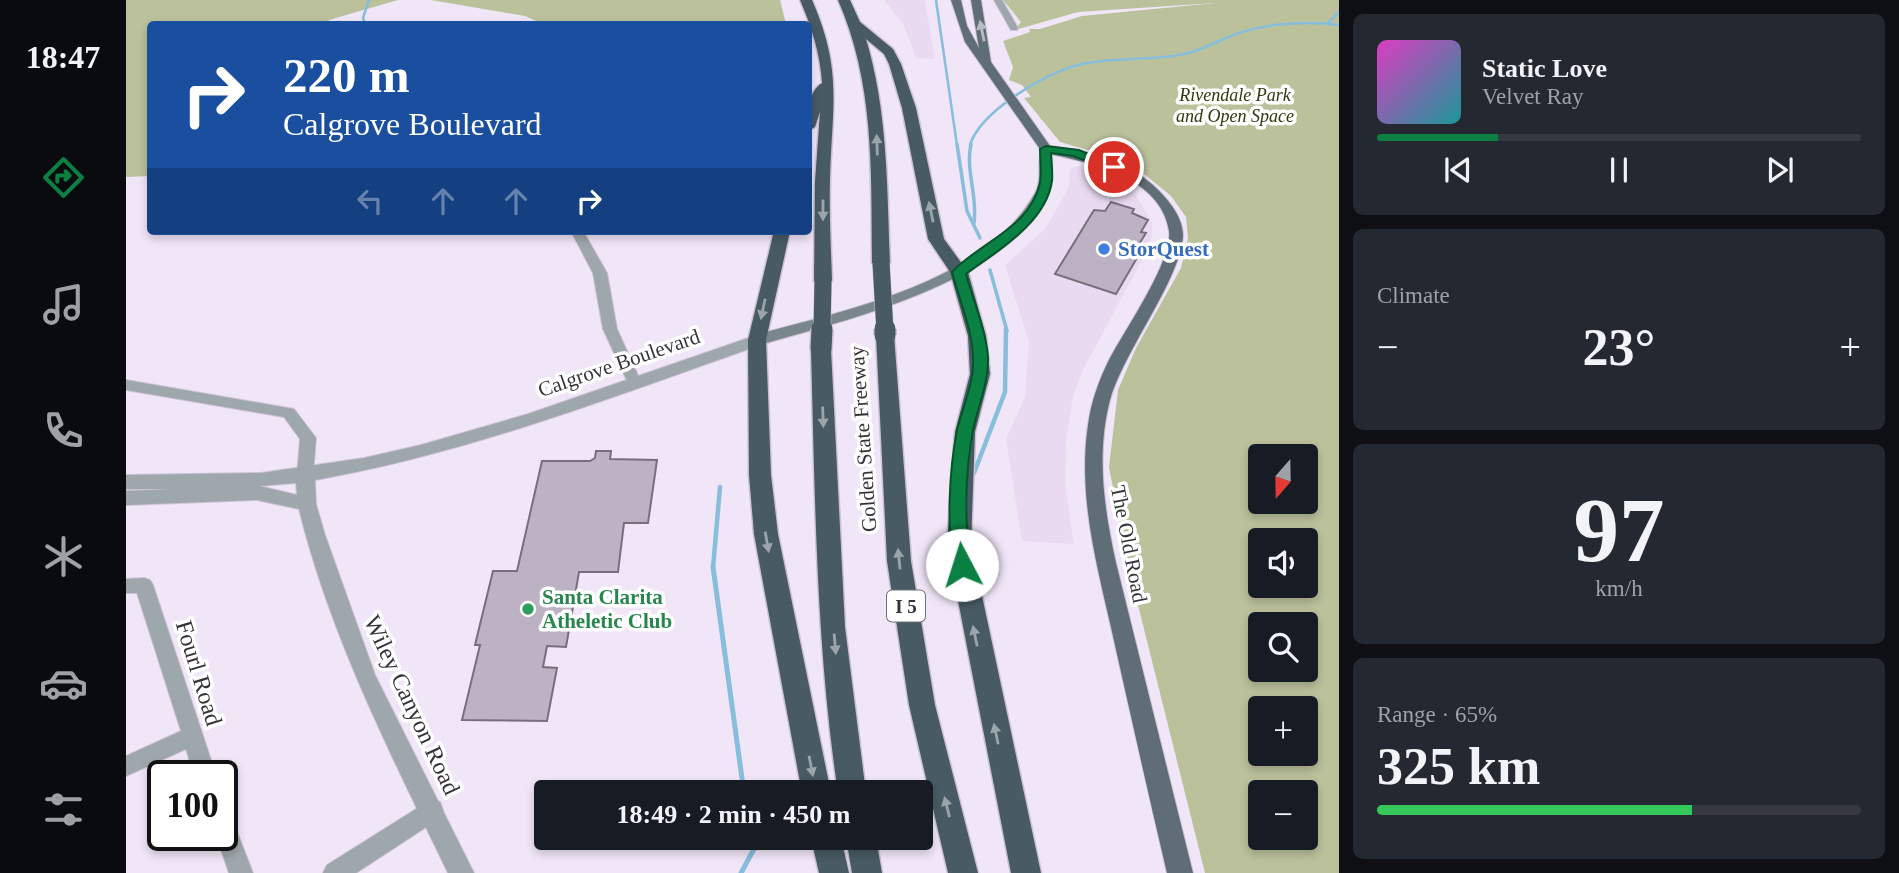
<!DOCTYPE html>
<html lang="en">
<head>
<meta charset="utf-8">
<style>
  :root { --surface:#171b24; --page:#242831; --text:#f1f3f6; --muted:#9ea1a6; --line:#363941; --accent:#0b8043 }
  body { margin:0; font-family:"Times New Roman",serif; background:var(--page); color:var(--text); height:100vh; display:flex; flex-direction:column; font-size:26px; white-space:nowrap }
  * { box-sizing:border-box; margin:0 }
  p { font-size:23px; color:var(--muted) }
  .icon { flex:none; width:38px; height:38px; fill:none; stroke:currentColor; stroke-width:2; stroke-linecap:round; stroke-linejoin:round }
  .map { position:relative; flex:1; overflow:hidden }
  .panel { display:flex; flex-direction:column; gap:14px; padding:14px; background:#0d0f14; width:560px }
  .panel>* { flex:none }
  .banner { position:absolute; left:21px; top:21px; width:665px; height:214px; border-radius:7px; box-shadow:0 4px 10px #0003; background:#1a4fa0; color:#fff; overflow:hidden }
  .needle { width:46px; rotate:200deg }
  .controls { position:absolute; left:1122px; top:444px; display:grid; gap:14px }
  .controls a { display:grid; place-items:center; width:70px; height:70px; border-radius:7px; background:var(--surface); box-shadow:0 4px 10px #0003; font-size:35px }
  .speed { position:absolute; left:21px; top:760px; display:flex; gap:14px; font-size:35px; font-weight:700; text-align:center }
  .speed>* { display:grid; place-content:center; width:91px; height:91px; border-radius:50%; background:var(--surface); box-shadow:0 4px 10px #0003; line-height:1 }
  .speed .limit { border:4px solid #111; border-radius:10px; background:#fff; color:#111 }
  .pin { position:absolute; display:grid; place-items:center; width:60px; height:60px; color:#fff; margin:-30px; border:4px solid #fff; border-radius:50%; box-shadow:0 2px 7px #0007 }
  .me { position:absolute; width:77px; margin:-38px; rotate:355deg; stroke-linejoin:round; filter:drop-shadow(0 0 5px #0008) }
  .turn { display:flex; align-items:center; gap:24px; height:147px; padding:0 21px; font-size:32px }
  .turn .icon { width:91px; height:91px; stroke-width:2.5 }
  .turn b { display:block; font-size:49px; line-height:60px }
  .lanes { display:flex; align-items:center; height:66px; padding:0 21px; background:#0003; justify-content:center; gap:35px; direction:ltr }
  .lanes .off { opacity:.35 }
  .big { font-size:52px; font-weight:800; line-height:1.1 }
  .panel .card { flex:1; display:flex; flex-direction:column; justify-content:center; gap:10px; min-width:0; padding:0 24px; border-radius:10px; background:var(--page) }
  .panel .dial { align-items:center; gap:0 }
  .dial b { font-size:91px; line-height:1 }
  .song { display:flex; align-items:center; gap:21px }
  .cover { width:84px; height:84px; border-radius:10px; background:linear-gradient(135deg,hsl(310 70% 55%),hsl(180 70% 35%)) }
  .played { height:7px; border-radius:4px; background:linear-gradient(90deg,var(--accent) 25%,var(--line) 25%) }
  .keys { display:flex; justify-content:space-around; direction:ltr }
  .heat { display:flex; justify-content:space-between; align-items:center; font-size:38px; direction:ltr }
  .charge { height:10px; border-radius:5px; background:linear-gradient(90deg,#34c759 65%,var(--line) 0) }
  .trip { position:absolute; left:408px; top:780px; width:399px; height:70px; border-radius:7px; background:var(--surface); box-shadow:0 4px 10px #0003; font-weight:800; line-height:70px; text-align:center }
  main { display:flex; flex:1; min-height:0 }
  .dock { display:flex; flex-direction:column; width:126px; justify-content:space-around; align-items:center; background:#090b0e; color:var(--muted) }
  .dock .icon { width:49px; height:49px }
  .dock .selected { color:var(--accent) }
  .dock b { font-size:32px; color:var(--text) }
  .map>svg:first-child { display:block }
</style>
</head>
<body>
<main>
<nav class="dock">
<b>18:47</b>
<svg class="icon selected" aria-label="directions" viewBox="0 0 24 24"><path d="M12 3l9 9-9 9-9-9zM9 14v-3h6M13 9l2 2-2 2"/></svg>
<svg class="icon" aria-label="music" viewBox="0 0 24 24"><path d="M9 18V5l10-2v13"/><circle cx="6" cy="18" r="3"/><circle cx="16" cy="16" r="3"/></svg>
<svg class="icon" aria-label="phone" viewBox="0 0 24 24"><path d="M5 4h4l2 5-3 2q2 4 5 5l2-3 5 2v4C11 20 4 13 5 4z"/></svg>
<svg class="icon" aria-label="climate" viewBox="0 0 24 24"><path d="M12 3v18M4 7l16 10M4 17L20 7"/></svg>
<svg class="icon" aria-label="car" viewBox="0 0 24 24"><path d="M5 17H2v-5l4-1 3-4h7l3 4 3 1v5h-3M9 17h6M6 11h13"/><circle cx="7" cy="17" r="2"/><circle cx="17" cy="17" r="2"/></svg>
<svg class="icon" aria-label="filters" viewBox="0 0 24 24"><path d="M4 7h16M4 17h16"/><circle cx="9" cy="7" r="2"/><circle cx="15" cy="17" r="2"/></svg>
</nav>
<div class="map">
<svg width="1213" height="873" viewBox="0 0 1213 873">
  <rect width="100%" height="100%" fill="#f1e6f8"/>
  <!-- built -->
  <path fill="#e9daf2" d="M758,0H799L809,59L790,58L777,24Z
    M956,165L995,184L1011,197L1026,222V234L1024,245L957,370L947,396L940,442L939,484L948,544L896,541L880,439L899,397L903,342L879,265L919,229L942,189L944,169Z"/>
  <!-- green -->
  <path fill="#bac19b" fill-rule="evenodd" d="M0,0H272L203,20L200,24H24V176L0,177Z
    M305,0H654L660,24H417L399,16Z
    M877,0H1213V873H1079L1003,569L983,467L992,390L1010,348L1055,268L1062,238L1060,217L1045,196L1017,173L965,151L934,142L898,98L905,97L896,85L883,80L887,67L877,41L904,32L903,29H914L956,16L1089,3L952,12L889,30L895,22ZM1134,457H1180V502H1134ZM1134,541H1180V586H1134ZM1134,625H1180V670H1134ZM1134,709H1180V754H1134ZM1134,793H1180V838H1134Z"/>
  <g fill="none" stroke-linecap="round" stroke-linejoin="round">
    <!-- stream-far3 -->
    <path stroke="#87bedc" stroke-width="2.5" d="M810,0L831,145
      M1203,22L1213,12
      M239,24L237,18L243,0
      M844,145C854,112 919,73 952,65C988,56 1028,62 1063,53C1080,48 1096,39 1113,33C1142,23 1183,21 1213,25"/>
    <!-- stream-far2 -->
    <path stroke="#87bedc" stroke-width="3.5" d="M831,144L841,211L854,238
      M845,144C839,170 852,196 848,223
      M864,270L881,331"/>
    <!-- stream-far1 -->
    <path stroke="#87bedc" stroke-width="4.5" d="M848,473L879,392L880,329
      M587,568L594,487"/>
    <!-- stream -->
    <path stroke="#87bedc" stroke-width="5" d="M587,567L618,793
      M615,873L634,838"/>
  </g>
  <!-- building -->
  <path fill="#bcb2c3" stroke="#786e7e" stroke-width="2" d="M985,202L1008,209L1006,213L1022,220L1015,232L1020,233L1010,249L1015,251L990,294L929,274L968,210L979,211Z
    M470,451H485L484,459L531,460L522,523H498L492,572H453L440,647L421,646L417,667L431,668L421,721L336,720L354,645H349L367,571H391L416,461H464L469,458Z"/>
  <g fill="none" stroke-linecap="round" stroke-linejoin="round">
    <!-- minor casing -->
    <g stroke="#ccc2d2" stroke-width="2">
      <path id="minor" d="M868,0H876L892,28L891,30H885Z
        M445,231H457L481,273L491,329L515,382L513,385H503L477,329L467,273Z
        M0,380L168,409L190,438L187,475L185,479H173L171,475L174,439L158,417L0,390Z
        M18,578L24,580L27,585L90,775H68L60,749L0,776V756L55,731L11,593H0V579Z
        M306,799L314,802L317,810L314,818L230,873H197L201,865Z
        M96,811L104,814L127,873H103L90,835H96Z"/>
    </g>
    <!-- tertiary casing -->
    <g stroke="#ccc2d2" stroke-width="2">
      <path id="tertiary" d="M631,335L639,340L637,344C489,396 343,453 189,480L190,504L199,535L249,675L348,873H322C265,754 205,638 173,509L131,500L0,505V491L46,489H0V475L135,473L238,458L295,445L402,414ZM170,483L171,495L133,486Z"/>
    </g>
    <!-- secondary casing -->
    <g stroke="#ccc2d2" stroke-width="2">
      <path id="secondary" d="M916,146L926,149C926,162 928,180 923,192C885,282 723,319 637,344H625L623,340L625,336C717,311 860,283 909,193C917,180 910,161 916,146Z"/>
    </g>
    <!-- primary casing -->
    <g stroke="#ccc2d2" stroke-width="2">
      <path id="primary" d="M825,0H835L841,26L853,48L845,0H855L865,62L924,146C959,150 1000,161 1027,185C1041,198 1056,215 1057,234C1057,276 997,352 984,400C970,454 978,509 990,563L1067,873H1041C1023,797 1006,721 989,645C973,572 951,500 962,425C965,402 973,380 983,360C998,331 1047,261 1043,231C1035,175 959,162 916,152L839,42Z"/>
    </g>
    <!-- motorway casing -->
    <g stroke="#ccc2d2" stroke-width="3">
      <path id="motorway" d="M674,0H686C717,71 706,105 704,179C703,213 705,247 706,281L697,286L688,281L689,182L694,112L689,127L682,131C682,116 681,92 696,83C694,53 686,28 674,0Z
        M712,0H724L734,22L767,49L775,64L790,108L818,239L842,272L860,336L864,374L849,432L845,544L915,873H885L821,544L829,432L844,374L842,336L824,272L802,239L776,108L763,64L758,54L740,39C762,112 761,188 764,263L755,268L746,263C745,173 749,84 712,0Z
        M648,231H664L640,340L645,475L652,534L705,793H676L628,534L623,475L622,340Z
        M759,329L768,335L785,561L809,705L852,873H822L783,705L761,561L750,335Z
        M695,343L705,349L719,627L740,793H712C690,645 689,498 685,349Z
        M685,838H715L723,873H693Z
        M720,838H750L756,873H726Z"/>
    </g>
    <!-- minor -->
    <use href="#minor" fill="#9ea7ab" fill-rule="evenodd"/>
    <!-- tertiary -->
    <use href="#tertiary" fill="#9ea7ab" fill-rule="evenodd"/>
    <!-- secondary -->
    <use href="#secondary" fill="#79868c" fill-rule="evenodd"/>
    <!-- primary -->
    <use href="#primary" fill="#5f6e76" fill-rule="evenodd"/>
    <!-- motorway -->
    <use href="#motorway" fill="#485a63" fill-rule="evenodd"/>
    <!-- motorway-bridge-far1 casing -->
    <g stroke="#ccc2d2" stroke-width="18" stroke-linecap="butt">
      <path id="motorway-bridge-far1" d="M755,263L759,331
        M696,331L697,281"/>
    </g>
    <!-- motorway-bridge casing -->
    <g stroke="#ccc2d2" stroke-width="24" stroke-linecap="butt">
      <path id="motorway-bridge" d="M759,329V335
        M695,349L696,329"/>
    </g>
    <!-- motorway-bridge-far1 -->
    <use href="#motorway-bridge-far1" stroke="#485a63" stroke-width="17"/>
    <!-- motorway-bridge -->
    <use href="#motorway-bridge" stroke="#485a63" stroke-width="21"/>
  </g>
  <!-- one-way arrows -->
  <defs><path id="oneway-solid" d="M-6-.8H1V-3.2L6.5 0L1 3.2V.8H-6Z" transform="scale(1.75)"/></defs>
  <use fill="#b7bec1" href="#oneway-solid" transform="translate(856 31) rotate(-102)"/>
  <g fill="#9aa4a9">
    <use href="#oneway-solid" transform="translate(751 145) rotate(-92)"/>
    <use href="#oneway-solid" transform="translate(697 210) rotate(90)"/>
    <use href="#oneway-solid" transform="translate(805 212) rotate(-102)"/>
    <use href="#oneway-solid" transform="translate(637 309) rotate(102)"/>
    <use href="#oneway-solid" transform="translate(697 417) rotate(88)"/>
    <use href="#oneway-solid" transform="translate(641 542) rotate(80)"/>
    <use href="#oneway-solid" transform="translate(773 559) rotate(-96)"/>
    <use href="#oneway-solid" transform="translate(849 636) rotate(-102)"/>
    <use href="#oneway-solid" transform="translate(709 644) rotate(85)"/>
    <use href="#oneway-solid" transform="translate(870 734) rotate(-102)"/>
    <use href="#oneway-solid" transform="translate(685 766) rotate(79)"/>
    <use href="#oneway-solid" transform="translate(821 807) rotate(-104)"/>
  </g>
  <!-- route -->
  <path fill="#0b8043" stroke="#07532c" stroke-width="2" d="M920,146L953,150L994,167L988,171L947,156L925,153C925,162 927,172 926,181C920,223 871,251 840,274C847,300 860,330 862,357C863,382 852,406 847,430C839,473 838,522 845,565L836,572L827,565C821,522 823,472 831,430C837,406 849,381 847,356C846,329 833,299 826,272C854,242 904,228 914,183C916,173 914,159 914,149Z"/>
  <!-- markers -->
  <circle fill="#3f7fe0" stroke="#fff" stroke-width="2.5" cx="978" cy="249" r="7"/>
  <circle fill="#2e9e5b" stroke="#fff" stroke-width="2.5" cx="402" cy="609" r="7"/>
  <g text-anchor="middle" dominant-baseline="central" stroke-width="7" stroke-linejoin="round" paint-order="stroke">
    <!-- far-park labels -->
    <g font-size="18" font-style="italic" fill="#32370e" stroke="#fff">
      <text x="1109" y="95">Rivendale Park<tspan x="1109" dy="21">and Open Space</tspan></text>
    </g>
    <!-- shield labels -->
    <rect fill="#fff" stroke="#727074" stroke-width="2" x="761" y="590.5" width="38" height="31" rx="5"/>
    <g font-size="19" font-weight="bold" fill="#363239">
      <text x="780" y="606">I 5</text>
    </g>
    <!-- shop labels -->
    <g font-size="21" font-weight="bold" fill="#366cbe" stroke="#fff" text-anchor="start">
      <text x="992" y="249">StorQuest</text>
    </g>
    <!-- street labels -->
    <g font-size="21" fill="#363239" stroke="#fff">
      <text transform="translate(493 363) rotate(-19)">Calgrove Boulevard</text>
      <text transform="translate(737 439) rotate(-94)">Golden State Freeway</text>
      <text transform="translate(1003 544) rotate(79)">The Old Road</text>
    </g>
    <!-- leisure labels -->
    <g font-size="21" font-weight="bold" fill="#27864d" stroke="#fff" text-anchor="start">
      <text x="416" y="597">Santa Clarita<tspan x="416" dy="24">Atheletic Club</tspan></text>
    </g>
    <!-- near-street labels -->
    <g font-size="24" fill="#363239" stroke="#fff">
      <text transform="translate(73 673) rotate(73)">Fourl Road</text>
      <text transform="translate(286 705) rotate(65)">Wiley Canyon Road</text>
    </g>
  </g>
</svg>
<div class="controls">
<a><svg class="needle" viewBox="-14 -14 28 28"><path d="M0-13l5 13h-10z" fill="#e53935"/><path d="M0 13l5-13h-10z" fill="#9ea1a6"/></svg></a>
<a><svg class="icon" aria-label="sound" viewBox="0 0 24 24"><path d="M4 9h4l5-4v14l-5-4H4zM17 9q2 3 0 6"/></svg></a>
<a><svg class="icon" aria-label="search" viewBox="0 0 24 24"><circle cx="10" cy="10" r="6"/><path d="M15 15l6 6"/></svg></a>
<a>+</a>
<a>−</a>
</div>
<div class="speed"><div class="limit">100</div></div>
<div class="pin" style="left:988px;top:167px;background:#d93025"><svg class="icon" aria-label="arrive" viewBox="0 0 24 24"><path d="M6 21V4h12l-3 4 3 4H6"/></svg></div>
<svg class="me" style="left:836px;top:565px" viewBox="-20 -20 40 40"><circle r="19" fill="#fff"/><path d="M0-13L10 11 0 6-10 11z" fill="#0b8043"/></svg>
<div class="trip">18:49 · 2 min · 450 m</div>
<div class="banner">
<div class="turn"><svg class="icon" aria-label="right" viewBox="0 0 24 24"><path d="M7 20v-9h11M14 6l5 5-5 5"/></svg><div><b>220 m</b>Calgrove Boulevard</div></div>
<div class="lanes"><svg class="icon off" aria-label="left" viewBox="0 0 24 24"><path d="M17 20v-9H6M10 6l-5 5 5 5"/></svg><svg class="icon off" aria-label="ahead" viewBox="0 0 24 24"><path d="M12 20V5M6 11l6-6 6 6"/></svg><svg class="icon off" aria-label="ahead" viewBox="0 0 24 24"><path d="M12 20V5M6 11l6-6 6 6"/></svg><svg class="icon" aria-label="right" viewBox="0 0 24 24"><path d="M7 20v-9h11M14 6l5 5-5 5"/></svg></div>
</div>
</div>
<section class="panel">
<div class="card">
<div class="song"><i class="cover"></i><div><b>Static Love</b><p>Velvet Ray</p></div></div>
<div class="played"></div>
<div class="keys"><svg class="icon" aria-label="previous" viewBox="0 0 24 24"><path d="M18 5L8 12l10 7zM5 5v14"/></svg><svg class="icon" aria-label="pause" viewBox="0 0 24 24"><path d="M8 5v14M16 5v14"/></svg><svg class="icon" aria-label="next" viewBox="0 0 24 24"><path d="M6 5l10 7-10 7zM19 5v14"/></svg></div>
</div>
<div class="card"><p>Climate</p>
<div class="heat"><a>−</a><b class="big">23°</b><a>+</a></div>
</div>
<div class="card dial"><b>97</b><p>km/h</p></div>
<div class="card"><p>Range · 65%</p><b class="big">325 km</b><div class="charge"></div></div>
</section>
</main>
</body>
</html>
